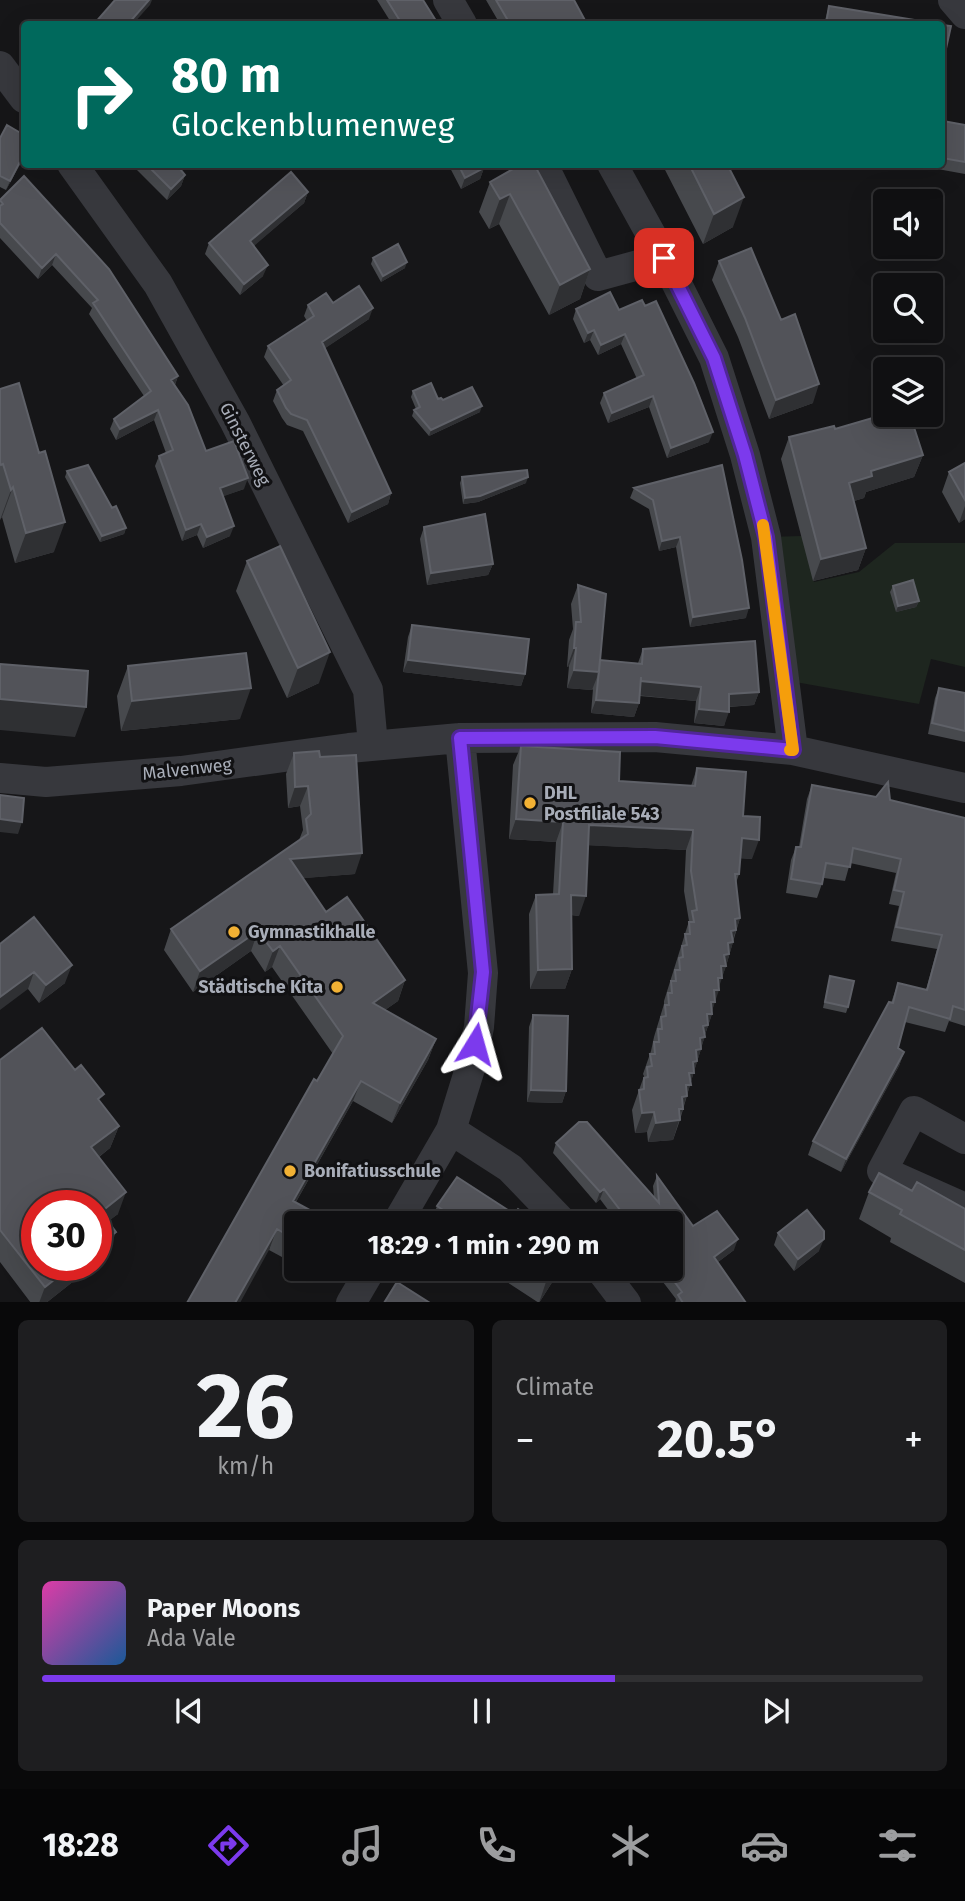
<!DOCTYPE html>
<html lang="en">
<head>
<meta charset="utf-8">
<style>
  :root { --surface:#101012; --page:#1e1e20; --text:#f1f3f6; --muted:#9c9d9f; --line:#303032; --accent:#7c3aed }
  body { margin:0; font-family:"Fira Sans",sans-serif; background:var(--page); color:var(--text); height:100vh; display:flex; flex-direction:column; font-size:26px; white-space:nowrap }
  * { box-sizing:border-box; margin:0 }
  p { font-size:23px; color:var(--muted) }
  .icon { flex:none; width:38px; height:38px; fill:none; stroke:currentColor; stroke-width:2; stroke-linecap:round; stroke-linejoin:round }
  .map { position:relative; height:1302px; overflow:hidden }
  .side { display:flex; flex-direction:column; gap:18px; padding:18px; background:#09090a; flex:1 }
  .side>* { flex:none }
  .guide { position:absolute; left:21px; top:21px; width:924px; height:147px; border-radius:7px; box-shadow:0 7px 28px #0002,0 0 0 2px var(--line); background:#00695c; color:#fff; overflow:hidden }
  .fabs { position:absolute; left:873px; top:189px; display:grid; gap:14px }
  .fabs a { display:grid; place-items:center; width:70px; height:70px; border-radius:7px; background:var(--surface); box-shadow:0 7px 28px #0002,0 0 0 2px var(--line); font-size:35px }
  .speed { position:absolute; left:21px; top:1190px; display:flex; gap:14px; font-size:35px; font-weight:700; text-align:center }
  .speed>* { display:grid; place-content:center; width:91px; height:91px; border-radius:50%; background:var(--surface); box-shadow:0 7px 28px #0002,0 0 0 2px var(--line); line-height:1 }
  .speed .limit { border:10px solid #d22; background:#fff; color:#111 }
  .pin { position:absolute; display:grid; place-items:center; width:60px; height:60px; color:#fff; margin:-30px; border-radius:14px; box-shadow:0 4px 10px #0006 }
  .me { position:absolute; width:77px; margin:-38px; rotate:8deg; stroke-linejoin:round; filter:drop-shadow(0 0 5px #0008) }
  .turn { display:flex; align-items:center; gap:24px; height:147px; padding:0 35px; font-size:32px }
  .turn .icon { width:91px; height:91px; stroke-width:2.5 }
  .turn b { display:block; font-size:49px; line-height:60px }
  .big { font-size:52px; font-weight:700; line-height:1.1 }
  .side .card { flex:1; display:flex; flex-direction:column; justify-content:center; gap:10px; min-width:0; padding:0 24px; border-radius:10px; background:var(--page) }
  .side .dial { align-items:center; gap:0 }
  .dial b { font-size:91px; line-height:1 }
  .song { display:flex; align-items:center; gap:21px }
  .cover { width:84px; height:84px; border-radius:10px; background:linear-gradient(135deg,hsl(320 70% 55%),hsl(210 70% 35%)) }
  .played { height:7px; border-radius:4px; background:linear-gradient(90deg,var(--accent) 65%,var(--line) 65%) }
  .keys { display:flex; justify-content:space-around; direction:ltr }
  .heat { display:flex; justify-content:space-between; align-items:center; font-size:38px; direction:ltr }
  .side .tiles { flex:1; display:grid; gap:18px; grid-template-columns:1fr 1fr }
  .card:last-child { grid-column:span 2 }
  .trip { position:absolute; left:284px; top:1211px; width:399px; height:70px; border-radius:7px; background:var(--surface); box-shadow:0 7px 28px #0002,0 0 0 2px var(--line); font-weight:700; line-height:70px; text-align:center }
  .tab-bar { display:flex; height:112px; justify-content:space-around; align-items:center; background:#060607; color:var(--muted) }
  .tab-bar .icon { width:49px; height:49px }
  .tab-bar .on { color:var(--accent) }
  .tab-bar b { font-size:32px; color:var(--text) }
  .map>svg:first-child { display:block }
</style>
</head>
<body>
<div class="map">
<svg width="965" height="1303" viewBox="0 0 965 1303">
  <rect width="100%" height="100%" fill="#161618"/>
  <!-- green -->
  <path fill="#1e261f" d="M802,536L814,582L859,572L895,543H965V667L931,659L919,704L784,680L766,537Z"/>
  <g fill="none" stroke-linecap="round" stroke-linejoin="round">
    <!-- minor -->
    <path stroke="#37383d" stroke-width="30" d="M448,0L462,24
      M953,0L965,14
      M0,66L24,98
      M72,164L158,284L235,422L368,690L373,745
      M612,164L664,258L714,358L745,455L766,537L793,750
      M544,167L598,276L664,258
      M0,778L46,782L181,771L349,748L460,738L655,737L793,750L965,788
      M451,1130L510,1168L563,1223
      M965,1139L914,1111L882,1171L965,1208
      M397,1223L451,1130L472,1062L479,1027L483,973L460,738
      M600,1269L626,1303
      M351,1303L371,1269"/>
  </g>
  <!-- wall -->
  <path fill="#47494d" d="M377,0H423L438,24H392Z
    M486,0H574L587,24H500Z
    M829,6L939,24H824Z
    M943,121L965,125V174L932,168L933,164H942V126Z
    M24,135V157L6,190L0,187V138Z
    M131,164H176L185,175L181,186L167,200Z
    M448,164H481L484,168L480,179L461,189Z
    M522,164L590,269L580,299L549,315L499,224L489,229L479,212L490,182Z
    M662,164H727L733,227L703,244Z
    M308,192L304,203L253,246L263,276L240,295L205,254L209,243Z
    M2,197L178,376L175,385L206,451L244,489L223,496L230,536L203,548L197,535L182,541L155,466L159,456L166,453L154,420L116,440L110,429L114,419L144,396L89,314L92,308L52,265L38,279L0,238V200Z
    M373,258L405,268L381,282L371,264Z
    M719,261L813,403L769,419L738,337L712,280Z
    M333,303L369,319L325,348L391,493L388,504L348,523L303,431L287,425L282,418L273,401L277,390L284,386L264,357L268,346L307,321L304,316L308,305Z
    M576,309L619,310L709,442L667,458L649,407L608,423L600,403L604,393L637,379L621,344L598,355L590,340L584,343L573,319Z
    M0,389L54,552L15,563L2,517L0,520Z
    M413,391L438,399L480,412L429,436L412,416L414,410L416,409L411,397Z
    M835,429L923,455L914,477L866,492L864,498L854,501L866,548L858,570L813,581L781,459L789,437Z
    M965,463V519L959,523L942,492L949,472Z
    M722,465L746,618L690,627L676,547L659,551L649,509L630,498L634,488Z
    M67,471L112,508L126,528L124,534L100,542L65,477Z
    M462,477L526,483L478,502L463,504L460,483Z
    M424,527L493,564L488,575L427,585L420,539Z
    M247,561L319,683L287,698L236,591Z
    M578,585L600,660L638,663L643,649L759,692L754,705L729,707L724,726L694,723L696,701L640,696L639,703L634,717L591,713L593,689L592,690L567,688L569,666L567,667L569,640L573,629L571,604Z
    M893,586L919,601L916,607L896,612L890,592Z
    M412,625L525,674L521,686L403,672L408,637Z
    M128,666L240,719L121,731L117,696Z
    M939,688L965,693V742L928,734L935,698Z
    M521,746L619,781L691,786L697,768L743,816L752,859L740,858L739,874L736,883L740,918L726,966L718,987L712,1011V1014L705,1035L701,1049L694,1071L680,1120L673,1140L648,1142L647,1132L635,1133L632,1110L644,1076L643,1074L651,1051L654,1037L664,1004V1001L689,921L684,891L686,850L588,845L579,916L571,915L572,969L565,989H530L529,914L536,895L553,894L556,842L509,839L513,765Z
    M294,753L320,757L355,874L303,878L326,912L405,980L398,1001L385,1010L436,1039L428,1060L392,1123L353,1101L296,1202V1259L293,1263L269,1250L317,1081L333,1054L272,967L265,972L251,951L193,992L164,950L171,929L299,840L303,830L300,806L288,808L286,774Z
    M812,785L890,800L965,818V1026L949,1021L945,1032L905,1022L898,1048L904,1052L899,1066L841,1172L808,1155L813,1141L891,1003L898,983L926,990L937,949L891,941L899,906L889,904L896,873L850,863L845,881L824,878L817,898L786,893L791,860L796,847H799L807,799Z
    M0,944L65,983L39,1003L28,989Z
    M830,976L848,1007L846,1013L823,1008Z
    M533,1015L566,1091L562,1103L527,1102L529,1027Z
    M0,1060L101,1103L119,1126L110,1148L99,1157L118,1214L108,1221V1254L46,1303H31L0,1262Z
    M556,1143L654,1197L653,1186L657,1176L693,1226L734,1250L718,1262L746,1303H675L676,1299L653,1269H670V1223H618L600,1199L596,1203L553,1153Z
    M912,1191L965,1209V1283L890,1242L891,1238L859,1219L869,1192Z
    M437,1206L514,1214L539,1223H431Z
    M778,1233L819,1251L794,1271L774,1245Z
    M476,1269H560L558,1273L539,1303L487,1269L484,1274Z"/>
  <!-- shaded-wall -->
  <path fill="#2f3033" d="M149,0H152L150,5L133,24H128Z
    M24,154V157L6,190L10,181Z
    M484,168L480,179L461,189L465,178Z
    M185,175L181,186L167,200L171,189Z
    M308,192L304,203L246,253L250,241Z
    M510,194L499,224L489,229L500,199Z
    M744,197L733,227L703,244L714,214Z
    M56,254L52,265L38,279L42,268Z
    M407,262L405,268L381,282L383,276Z
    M268,265L263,276L240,295L244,284Z
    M590,269L580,299L549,315L560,285Z
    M373,308L369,319L318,353L322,342Z
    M594,330L590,340L584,343L588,333Z
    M625,334L621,344L598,355L601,345Z
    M178,376L174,387L171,380Z
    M819,384L813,403L769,419L776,400Z
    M653,396L649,407L608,423L612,413Z
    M482,406L480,412L429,436L431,430Z
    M158,410L154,420L116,440L120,429Z
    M713,432L709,442L667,458L671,448Z
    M923,455L914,477L866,492L864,498L841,505L849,483L871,471Z
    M528,477L526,483L478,502L463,504L465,498Z
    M248,478L244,489L216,499L220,488Z
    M13,487L2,517L0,520L11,490Z
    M391,493L388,504L348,523L352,512Z
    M965,506V519L959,523Z
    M65,522L54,552L15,563L26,533Z
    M201,524L197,535L182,541L186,530Z
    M234,526L230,536L203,548L207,537Z
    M126,528L124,534L100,542L102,536Z
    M680,537L676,547L659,551L662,541Z
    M866,548L858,570L813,581L821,559Z
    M493,564L488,575L427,585L431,573Z
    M919,601L916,607L896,612L898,606Z
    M749,608L746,618L690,627L693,617Z
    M574,648H576L569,666L567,667Z
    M330,652L319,683L287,698L298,668Z
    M408,660L525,674L521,686L403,672Z
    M574,670L599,672L592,690L567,688Z
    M641,681L701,687L696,701L636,695Z
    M251,688L240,719L121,731L132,701Z
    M759,692L754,705L724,707L729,694Z
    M0,699L86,707L75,737L0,730Z
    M596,700L639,703L634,717L591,713Z
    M699,709L729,712L724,726L694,723Z
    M308,786L300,806L288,808L295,787Z
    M0,819L22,822L18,834L0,832Z
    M516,819L563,822L556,842L509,839Z
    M589,825L693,830L686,850L582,845Z
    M742,838L759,840L752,859L734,858Z
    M362,853L355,874L282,880L290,859Z
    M571,895L586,896L579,916L564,914Z
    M740,918L732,942H733L726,966L718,990H719L711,1014H712L704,1037H705L700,1049H701L673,1140L648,1142L735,919Z
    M258,931L251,951L193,992L200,971Z
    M280,946L272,967L265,972L273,951Z
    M72,965L65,983L39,1003L46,985Z
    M572,969L565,989H530L538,970Z
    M34,972L28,989L0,1010V997Z
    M405,980L398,1001L365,1024L373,1003Z
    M436,1039L428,1060L392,1123L400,1103Z
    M904,1052L899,1066L841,1172L846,1159Z
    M361,1081L353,1101L285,1221L293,1201Z
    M531,1090L566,1091L562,1103L527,1102Z
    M654,1112L647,1132L635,1133L642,1113Z
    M119,1126L110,1148L83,1169L91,1147Z
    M604,1189L600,1199L596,1203L600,1192Z
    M126,1192L118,1214L96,1231L101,1212Z
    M277,1229L269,1250L240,1303H235Z
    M116,1232L108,1254L96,1263V1247Z
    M738,1239L734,1250L710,1268L714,1257Z
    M824,1239L819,1251L794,1271L798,1259Z
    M73,1265H94L46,1303H39L45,1287Z
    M552,1269H560L558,1273L539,1303L549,1273Z"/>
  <!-- building -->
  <path fill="#525359" stroke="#5f6168" stroke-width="2" d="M115,0H149L128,24H94Z
    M387,0H423L438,24H402Z
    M496,0H574L587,24H510Z
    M829,6L939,24H826Z
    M942,25L951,26L943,62H942Z
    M943,121L965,125V162L942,158V130Z
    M7,125L24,135V154L10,181L0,176V138Z
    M146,164H176L185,175L171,189Z
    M458,164H481L484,168L465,178Z
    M522,164H534L590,269L560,285L510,194L500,199L490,182Z
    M689,164H727L744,197L714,214Z
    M291,172L308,192L250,241L268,265L244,284L209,243Z
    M24,176L109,269L178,376L171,380L188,405L206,451L234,441L248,478L220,488L234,526L207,537L201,524L186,530L159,456L173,450L158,410L120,429L114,419L151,391L93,303L98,300L56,254L42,268L0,223V206L3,204L0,200Z
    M398,244L407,262L383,276L373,258Z
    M751,248L781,320L795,314L819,384L776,400L745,318L719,261Z
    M359,286L373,308L322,342L391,493L352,512L307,420L291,414L286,408L277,390L291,380L268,346L314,316L308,305L326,293L333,303Z
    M610,292L619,310L642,300L645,306L656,301L694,383L713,432L671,448L653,396L612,413L604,393L644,375L625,334L601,345L594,330L588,333L576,309Z
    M19,383L39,453L45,451L65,522L26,533L13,487L11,490L3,464L1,465L0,463V389Z
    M431,383L438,399L441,398L443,400L472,387L482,406L431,430L414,410L420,407L413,391Z
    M886,414V415H910L923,455L871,471L872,476L849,483L866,548L821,559L789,437L834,426L835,429Z
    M965,463V500L949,472Z
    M88,465L112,508L116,506L126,528L102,536L67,471Z
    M722,465L742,560L749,608L693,617L680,537L662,541L653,500L634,488Z
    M527,470L528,477L480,496L465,498L462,477Z
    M485,514L493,564L431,573L424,527Z
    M280,546L330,652L298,668L247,561Z
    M913,580L919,601L898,606L893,586Z
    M578,585L606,594L599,672L574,670L576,648H574L576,622H581Z
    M412,625L529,639L525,674L408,660Z
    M755,641L759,692L729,694V712L699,709L701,687L641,681V677L639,703L596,700L600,660L642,664L643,649Z
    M246,653L251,688L132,701L128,666Z
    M0,664L88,671L86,707L0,699Z
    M939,688L965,693V731L932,723Z
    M521,746L620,752L619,781L695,786L697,768L746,772L743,816L760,817L759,840L742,838L739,874H735L740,918L735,919L736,930L731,931L733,942L728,943L729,954L724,955L726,966H721L722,978H718L719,990H714L715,1002H711L712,1014H707L708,1025L703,1026L705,1037L700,1038L701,1049L696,1050L697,1061L693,1062L694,1073H689L691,1085H686L687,1096L682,1097L683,1109H679L680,1120L656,1123L654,1112L642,1113L639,1090L644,1089V1078L648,1077L647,1067L652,1066L650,1054H655L654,1042H659L658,1029H662L661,1017L666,1016L665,1005H669L668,993H672L671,981H676L675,970H680L679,958L683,957L682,946L687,945L685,934H690L689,922H694L692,911L697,910L691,871L693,830L589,825L586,896L571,895L572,969L538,970L536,895L559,894L563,822L516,819Z
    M319,751L320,757L356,755L362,853L290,859L326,912L347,897L405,980L373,1003L436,1039L400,1103L361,1081L293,1201L317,1214L312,1223H296V1240L277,1229L235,1303H187L314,1079L317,1081L343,1036L280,946L273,951L258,931L200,971L171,929L308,834L306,819L311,814L308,786L295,787L294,753Z
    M888,782L890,800L965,818V1010L953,1006L950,1019L909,1007L898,1048L904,1052L846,1159L813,1141L889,1002L893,1003L898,983L927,990L942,935L896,927L904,892L894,890L901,859L853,848L850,867L826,863L822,884L791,879L796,847H801L812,785L876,797Z
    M0,795L24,798L22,822L0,819Z
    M34,917L72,965L46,985L34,972L0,997V944Z
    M830,976L854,981L848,1007L825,1002Z
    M533,1015L568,1016L566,1091L531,1090Z
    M42,1028L75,1070L81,1065L104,1094L98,1099L119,1126L91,1147L126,1192L101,1212L116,1232L96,1247V1206H37V1265H73L45,1287L0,1230V1060Z
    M579,1122H587L659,1203L657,1176L693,1226L717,1211L738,1239L714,1257L746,1303H683L678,1295L682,1292L665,1269H670V1223H630L604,1189L600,1192L556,1143Z
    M879,1173L912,1191L917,1182L965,1209V1250L900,1214L902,1210L869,1192Z
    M457,1177L514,1214L518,1209L539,1223H463L437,1206Z
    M807,1210L824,1231V1239L798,1259L778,1233Z
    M543,1269H552L549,1273Z
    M397,1282L430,1303H384Z"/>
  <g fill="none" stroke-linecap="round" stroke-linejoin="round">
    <!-- route casing -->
    <g stroke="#51269a" stroke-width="18">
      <path id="route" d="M475,1044L483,972L460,738L655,737L793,750L766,537L745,455L714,358L664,258"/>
    </g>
    <!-- route -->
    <use href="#route" stroke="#7c3aed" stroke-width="12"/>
    <!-- slow -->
    <path stroke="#f59e0b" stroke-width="12" d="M763,525L793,750H790"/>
  </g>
  <!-- markers -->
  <g fill="#f2b134" stroke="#111113" stroke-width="2.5">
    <circle cx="530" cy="803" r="7"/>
    <circle cx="234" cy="932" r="7"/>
    <circle cx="337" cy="987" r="7"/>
    <circle cx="290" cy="1171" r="7"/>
  </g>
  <g text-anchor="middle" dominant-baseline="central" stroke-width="6" stroke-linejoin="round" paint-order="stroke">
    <!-- street labels -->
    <g font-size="18" fill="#a8adb8" stroke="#111113">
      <text transform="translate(245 444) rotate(63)">Ginsterweg</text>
      <text transform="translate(187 769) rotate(-6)">Malvenweg</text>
    </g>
    <!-- poi labels -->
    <g font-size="18" font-weight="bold" fill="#a8adb8" stroke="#111113" text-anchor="start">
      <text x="544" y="793">DHL<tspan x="544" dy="21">Postfiliale 543</tspan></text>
      <text x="248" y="932">Gymnastikhalle</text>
      <text x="323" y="987" text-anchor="end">Städtische Kita</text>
      <text x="304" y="1171">Bonifatiusschule</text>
    </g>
  </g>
</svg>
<div class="fabs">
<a><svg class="icon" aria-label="sound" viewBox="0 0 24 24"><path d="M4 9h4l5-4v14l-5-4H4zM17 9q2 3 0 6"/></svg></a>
<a><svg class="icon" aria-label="search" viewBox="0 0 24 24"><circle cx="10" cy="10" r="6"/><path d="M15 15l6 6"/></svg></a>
<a><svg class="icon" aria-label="layers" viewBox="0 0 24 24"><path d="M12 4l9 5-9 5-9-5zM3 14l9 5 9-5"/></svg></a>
</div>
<div class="speed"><div class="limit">30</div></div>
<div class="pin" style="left:664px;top:258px;background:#d93025"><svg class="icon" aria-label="arrive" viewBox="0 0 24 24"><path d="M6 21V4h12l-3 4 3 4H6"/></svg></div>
<svg class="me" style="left:475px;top:1044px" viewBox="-20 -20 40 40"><path d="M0-17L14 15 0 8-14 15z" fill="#7c3aed" stroke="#fff" stroke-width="4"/></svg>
<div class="trip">18:29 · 1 min · 290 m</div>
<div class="guide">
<div class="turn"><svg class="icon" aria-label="right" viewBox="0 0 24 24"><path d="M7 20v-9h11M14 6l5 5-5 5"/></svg><div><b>80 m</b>Glockenblumenweg</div></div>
</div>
</div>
<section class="side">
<div class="tiles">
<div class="card dial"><b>26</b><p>km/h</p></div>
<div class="card"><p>Climate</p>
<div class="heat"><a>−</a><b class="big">20.5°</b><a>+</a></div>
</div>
<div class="card">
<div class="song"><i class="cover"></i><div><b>Paper Moons</b><p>Ada Vale</p></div></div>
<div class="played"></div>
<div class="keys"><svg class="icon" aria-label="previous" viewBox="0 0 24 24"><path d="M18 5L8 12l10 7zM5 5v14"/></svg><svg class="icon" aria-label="pause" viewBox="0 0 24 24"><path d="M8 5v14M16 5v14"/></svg><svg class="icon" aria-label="next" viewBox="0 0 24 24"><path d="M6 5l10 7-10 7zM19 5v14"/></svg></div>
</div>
</div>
</section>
<nav class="tab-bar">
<b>18:28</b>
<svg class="icon on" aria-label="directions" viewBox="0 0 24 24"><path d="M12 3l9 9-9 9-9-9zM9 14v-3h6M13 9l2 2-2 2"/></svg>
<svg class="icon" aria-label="music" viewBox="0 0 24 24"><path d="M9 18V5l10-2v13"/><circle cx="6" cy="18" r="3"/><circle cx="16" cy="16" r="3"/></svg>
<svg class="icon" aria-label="phone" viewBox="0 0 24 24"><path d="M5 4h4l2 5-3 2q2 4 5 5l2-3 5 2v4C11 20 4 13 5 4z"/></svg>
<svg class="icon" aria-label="climate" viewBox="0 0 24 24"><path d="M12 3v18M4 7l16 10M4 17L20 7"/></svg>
<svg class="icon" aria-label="car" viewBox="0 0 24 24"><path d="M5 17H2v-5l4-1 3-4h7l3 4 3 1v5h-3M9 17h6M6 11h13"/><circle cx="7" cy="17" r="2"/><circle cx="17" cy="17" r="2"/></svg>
<svg class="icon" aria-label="filters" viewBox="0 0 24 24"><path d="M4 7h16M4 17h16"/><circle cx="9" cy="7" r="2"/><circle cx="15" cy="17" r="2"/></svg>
</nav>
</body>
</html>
